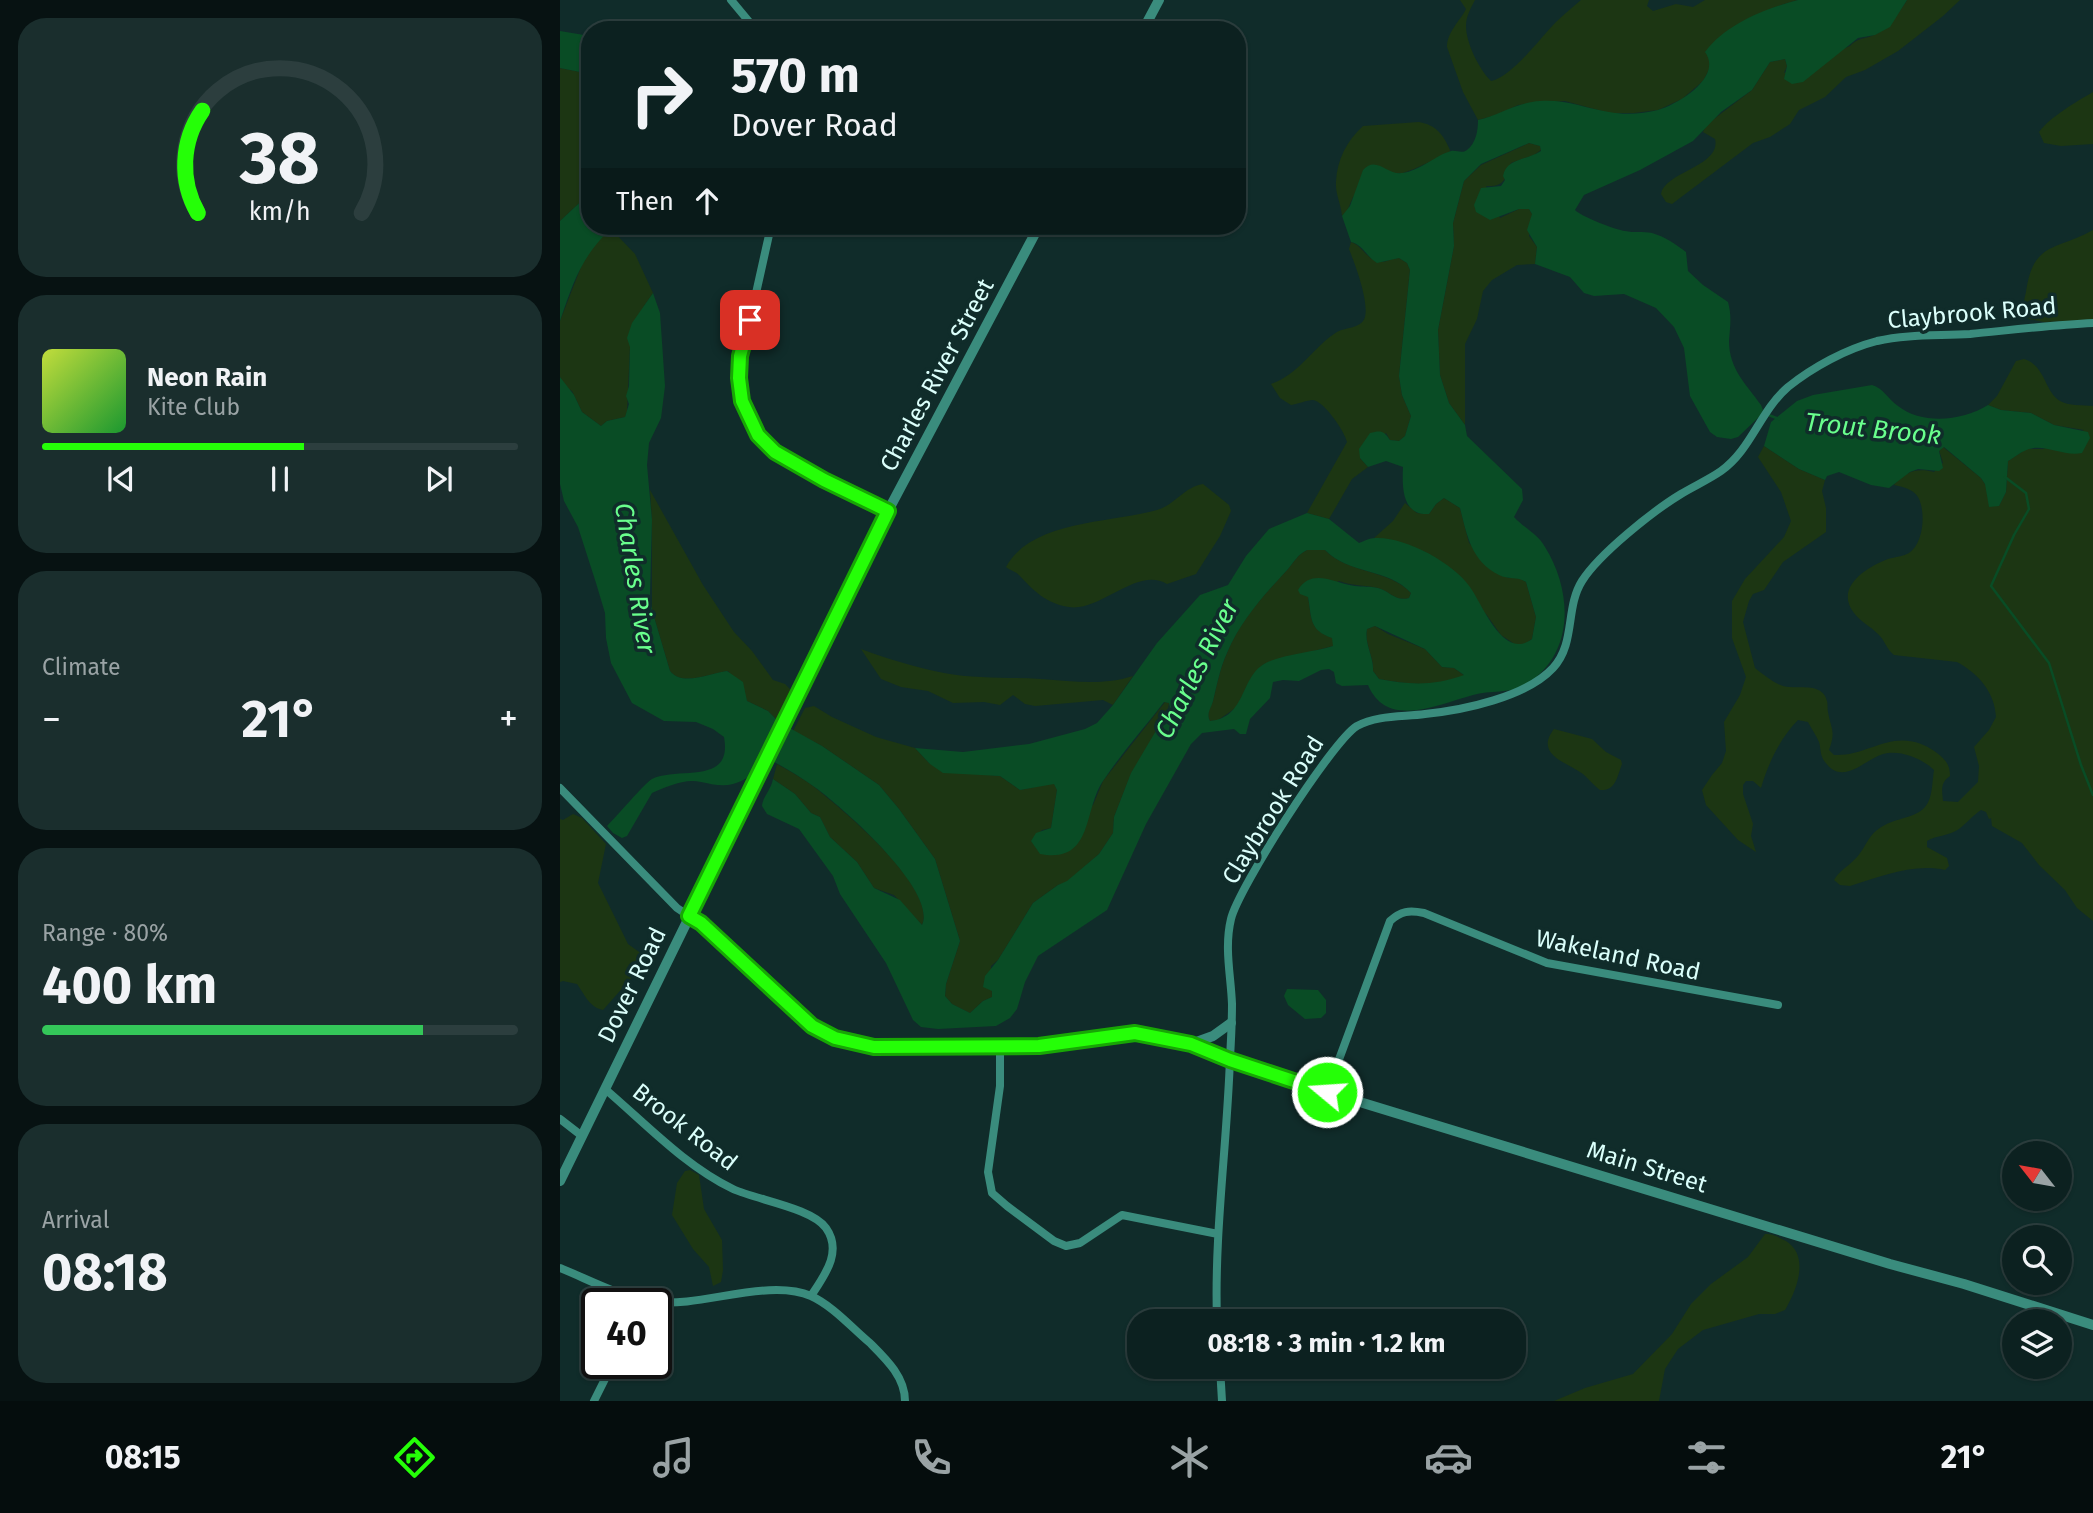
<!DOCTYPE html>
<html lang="en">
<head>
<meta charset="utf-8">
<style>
  :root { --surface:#0c2120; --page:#1a2e2d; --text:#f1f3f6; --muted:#9aa3a5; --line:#2c3e3e; --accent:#25ff07 }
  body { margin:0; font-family:"Fira Sans",sans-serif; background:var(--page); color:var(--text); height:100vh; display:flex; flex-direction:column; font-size:26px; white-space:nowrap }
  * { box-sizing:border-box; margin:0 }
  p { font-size:23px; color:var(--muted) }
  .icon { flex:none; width:38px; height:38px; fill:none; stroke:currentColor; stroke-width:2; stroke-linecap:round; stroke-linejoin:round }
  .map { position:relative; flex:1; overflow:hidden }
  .drawer { display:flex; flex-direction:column; gap:18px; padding:18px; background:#071212; width:560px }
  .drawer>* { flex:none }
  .hud { position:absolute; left:21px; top:21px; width:665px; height:214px; border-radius:28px; box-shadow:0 2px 5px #0004,0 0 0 2px var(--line); background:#0c2120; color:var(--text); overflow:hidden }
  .needle { width:46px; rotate:301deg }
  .buttons { position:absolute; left:1442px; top:1141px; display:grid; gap:14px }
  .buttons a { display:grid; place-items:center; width:70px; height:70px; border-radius:50%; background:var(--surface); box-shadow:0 2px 5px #0004,0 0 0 2px var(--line); font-size:35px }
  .speed { position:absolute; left:21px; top:1288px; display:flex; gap:14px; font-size:35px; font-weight:700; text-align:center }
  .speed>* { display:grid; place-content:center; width:91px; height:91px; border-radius:50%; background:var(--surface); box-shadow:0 2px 5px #0004,0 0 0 2px var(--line); line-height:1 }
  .speed .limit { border:4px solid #111; border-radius:10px; background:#fff; color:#111 }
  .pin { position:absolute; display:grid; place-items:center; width:60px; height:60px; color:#fff; margin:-30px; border-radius:14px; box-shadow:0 4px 10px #0006 }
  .me { position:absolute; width:77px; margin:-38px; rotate:288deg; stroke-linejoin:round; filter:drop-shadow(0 0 5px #0008) }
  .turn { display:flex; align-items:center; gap:24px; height:147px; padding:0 35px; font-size:32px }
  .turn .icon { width:91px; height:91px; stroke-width:2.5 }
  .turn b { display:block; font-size:49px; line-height:60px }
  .then { display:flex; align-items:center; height:66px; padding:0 35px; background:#0003; gap:14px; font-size:26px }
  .big { font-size:52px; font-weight:700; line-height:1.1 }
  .drawer .widget { flex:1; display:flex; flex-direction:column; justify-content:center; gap:10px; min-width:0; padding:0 24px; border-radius:28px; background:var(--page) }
  .drawer .dial { align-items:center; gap:0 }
  .dial svg { height:182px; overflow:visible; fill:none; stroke:var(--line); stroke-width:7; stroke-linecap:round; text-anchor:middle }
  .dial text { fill:var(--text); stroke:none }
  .song { display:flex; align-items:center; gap:21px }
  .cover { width:84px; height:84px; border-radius:10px; background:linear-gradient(135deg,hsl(70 70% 55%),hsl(130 70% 35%)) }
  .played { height:7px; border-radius:4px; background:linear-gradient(90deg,var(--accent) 55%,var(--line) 55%) }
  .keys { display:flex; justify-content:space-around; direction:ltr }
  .heat { display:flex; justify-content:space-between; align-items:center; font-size:38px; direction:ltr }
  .charge { height:10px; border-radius:5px; background:linear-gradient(90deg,#34c759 80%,var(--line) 0) }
  .trip { position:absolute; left:567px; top:1309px; width:399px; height:70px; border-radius:28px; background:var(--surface); box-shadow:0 2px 5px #0004,0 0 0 2px var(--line); font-weight:700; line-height:70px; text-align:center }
  .menu { display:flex; height:112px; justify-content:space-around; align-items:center; background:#050d0d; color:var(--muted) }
  .menu .icon { width:49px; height:49px }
  .menu .on { color:var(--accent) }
  .menu b { font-size:32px; color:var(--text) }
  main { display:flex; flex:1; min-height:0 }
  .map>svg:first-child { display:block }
</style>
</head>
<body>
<main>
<section class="drawer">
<div class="widget dial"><svg viewBox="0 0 100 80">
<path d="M14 69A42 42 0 1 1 86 69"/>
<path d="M14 69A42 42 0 0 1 16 24" stroke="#25ff07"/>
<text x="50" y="56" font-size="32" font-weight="700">38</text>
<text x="50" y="72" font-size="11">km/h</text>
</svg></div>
<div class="widget">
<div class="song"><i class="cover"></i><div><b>Neon Rain</b><p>Kite Club</p></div></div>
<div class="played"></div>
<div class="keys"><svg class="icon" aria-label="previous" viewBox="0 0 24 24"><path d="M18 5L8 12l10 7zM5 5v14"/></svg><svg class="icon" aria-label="pause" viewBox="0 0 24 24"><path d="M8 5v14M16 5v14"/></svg><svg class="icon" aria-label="next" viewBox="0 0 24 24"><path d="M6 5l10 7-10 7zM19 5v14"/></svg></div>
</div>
<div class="widget"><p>Climate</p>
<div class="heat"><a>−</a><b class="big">21°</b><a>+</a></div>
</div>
<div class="widget"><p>Range · 80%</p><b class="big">400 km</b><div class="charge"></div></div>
<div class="widget"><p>Arrival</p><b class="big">08:18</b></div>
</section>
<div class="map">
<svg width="1533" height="1401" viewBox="0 0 1533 1401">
  <rect width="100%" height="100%" fill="#102c2a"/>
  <!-- green -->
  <path fill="#1c3613" d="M900,0H915C911,8 906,16 906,26C906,43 919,69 931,81C951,78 981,37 996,22C1004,14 1013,7 1021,0H1089L1087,6L1093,11L1116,4L1133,7L1145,0H1238C1197,11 1177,25 1146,52L1150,59L1151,66L1143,81L1122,99L1098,110L1074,113H1049L1005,101L958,105L937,115L918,120L903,92L887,47C887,32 900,21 906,9Z
    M1347,0H1400L1383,16L1338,51L1305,70L1286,77L1265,97L1239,110L1230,124L1210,137L1193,143L1112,204L1106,202L1101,194C1104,172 1162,166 1155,139L1143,132L1146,125L1192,90L1210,62L1225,59L1227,66L1224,73L1290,46C1300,36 1305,40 1316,34C1329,27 1339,13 1347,0Z
    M0,68L30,74V193L0,221Z
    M1533,92V144L1501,146L1484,143L1479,132C1490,117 1516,102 1533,92Z
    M859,122C876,125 883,134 890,150L889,153L854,169L843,173H834L793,197L787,211L782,216C781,204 775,193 776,182C777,159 787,141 803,126Z
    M969,143L980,146L981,150L974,155L951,163C945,179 945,187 926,186L940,218L959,209H969L972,214L969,236L977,247L975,264L957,265L932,280L923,291L917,319L905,344V425L889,403L880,375L878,330L894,246L893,223L904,181L921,165Z
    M51,229L75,254L93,293L84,306L70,347L67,412L65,417L47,421L41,426L22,412L12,391L7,388L0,377V321L24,259L42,235Z
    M1533,230V320L1484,322L1465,318C1461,309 1464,301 1466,292C1473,241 1496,251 1533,230Z
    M791,242C802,245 808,262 821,262C826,262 833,258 839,258L847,263L850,270L839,376L842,395L851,416L845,436L839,441L830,440L826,433L800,458L808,467L792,479L769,519L747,513L787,442C785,432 764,401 753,400C747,400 738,404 731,405L720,398L711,384C739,374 751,350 774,334C784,326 801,330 805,317C809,301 795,264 789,249Z
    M1464,359C1486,366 1484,391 1500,401C1508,406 1523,405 1533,406V921L1517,908L1505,890L1479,865L1462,843L1432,826L1431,818L1429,819L1426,812L1421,810C1412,816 1407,823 1399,829C1389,836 1377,835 1367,841V847L1387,858L1389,866L1385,870C1353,863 1320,877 1290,886L1280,885L1274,880C1279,871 1286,868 1293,861C1307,849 1306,834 1325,825C1337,818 1355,818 1365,807C1373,798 1372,781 1374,770C1363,759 1340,749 1323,754C1305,759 1283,787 1265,762C1260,756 1261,749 1259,742C1256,735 1251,728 1248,722L1238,720C1220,738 1208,764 1201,788L1193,781H1186L1183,785V794L1193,824L1191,836L1196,852L1178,840L1146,805L1142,790L1152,775L1162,763L1166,751L1164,722L1180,695L1186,677L1172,638V601L1185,579L1224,537L1231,521L1221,492L1198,457L1204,446L1239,469L1265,480L1262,491L1266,508V532L1223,562L1204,590L1193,594L1189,601L1183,622L1195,668C1203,674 1213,683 1223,686C1237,690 1262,681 1267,701C1268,704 1267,708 1268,712C1271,729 1276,731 1269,750L1274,755C1311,757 1336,723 1377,753C1386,760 1390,765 1390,776C1380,783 1382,790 1383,801L1398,802L1418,782L1419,766L1414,747L1429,730L1436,717C1435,693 1419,674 1397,662L1334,655C1326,649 1325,640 1318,634C1310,626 1301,622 1294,613C1274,587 1307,567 1328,559C1335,557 1344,556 1349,553C1364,543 1366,511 1358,497C1353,489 1343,487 1334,485C1345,471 1358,468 1374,472L1383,463L1379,450L1383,447L1421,478L1439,506L1446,492L1448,461L1466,449H1483L1524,430L1494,425L1471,413L1441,410L1428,405L1437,396L1456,361Z
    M643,484L669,505L671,511L660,536L636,574L607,584C577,566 541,612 509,607C485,603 474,591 459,575C455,571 451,571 446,567C471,520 552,523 597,510C615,505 624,487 643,484Z
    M90,490L143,585L174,632L192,651L213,680L225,684L234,693L219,722L208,711L187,701L184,692L168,671C150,673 123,687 110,671L92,610V520Z
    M884,498L900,508L909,543L948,578L958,577L966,582L976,617L972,639L965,644L956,645L941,635L926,614L831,540L814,538L833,521L845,503L857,513L869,514L876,504Z
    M747,550H765C788,574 829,569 851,593L849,598C835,602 830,591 818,588C804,585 792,586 779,581L748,597C752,619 749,630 773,638V646L704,664L686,688L677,707L658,720L650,721C646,713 650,709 653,701C657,685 660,668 667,653C680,620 704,595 728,569C735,561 737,555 747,550Z
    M815,626L828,634L865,649L882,667L894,668L905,676C872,687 852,685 819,679L813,671C814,656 804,644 807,629Z
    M301,649C328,659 355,667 384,673C416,679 449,677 481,679C513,681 542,686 573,676L553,705L543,700L475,706L465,704L453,695L440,705L424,702L393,703L368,691L341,687L321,679Z
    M605,702L609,703L607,714L571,774L554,817L553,833L539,854L507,882L498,885L473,903L438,960L431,966L432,997L423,1001L410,1013L392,1004L385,996L386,984L400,941L375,859L339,809L319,785L262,746L233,731L245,708L254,706L272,717L316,737L355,748L370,764L419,774L440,776L460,790L494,783L497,790L491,828L482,830L471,841L533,805L543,781Z
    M994,729L1032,739L1046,752L1061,760L1062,764C1057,777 1056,791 1040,790C1033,785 1029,779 1023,774C1007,762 974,755 994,729Z
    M217,764C231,772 246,780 258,790C284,811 378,889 362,925L334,895L314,888L297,862L270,837L260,817L251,813L235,794L213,779Z
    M13,814L22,818L46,844L38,883L41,889L68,944L82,954L96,959L93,963L82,966L43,1010C29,1007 25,995 17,984L3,981L0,982V819L3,820Z
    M130,1170L139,1175L144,1209L162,1240L163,1270L161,1282L153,1286L149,1267L133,1249L112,1215L117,1183L125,1171Z
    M1205,1234C1214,1234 1218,1237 1226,1241C1250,1256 1237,1290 1225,1310L1215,1314H1199L1143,1330L1118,1349L1105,1369L1099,1401H994L1025,1388L1073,1374L1112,1334L1131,1304L1151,1284L1188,1257Z"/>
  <!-- water -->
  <path fill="#094c25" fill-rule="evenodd" d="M1238,0H1347L1330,27L1315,35L1298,38L1243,82L1232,84L1224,79L1227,66L1225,59L1210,62L1192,90L1161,112L1133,141L1080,170L1024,195L1015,210C1020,216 1056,230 1065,231C1074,233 1083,231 1092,233C1106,237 1115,244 1126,252L1128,271L1143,285L1168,302C1172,316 1170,327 1169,341C1169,369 1186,384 1201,405L1203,410L1200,416L1178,437L1171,439L1157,437L1150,432L1130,396L1124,348L1114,327L1096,308L1064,294L1034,296L1024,293L1010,277L975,264L977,247L967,230L972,214L969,209H959L930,220L916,212L914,205L921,188L941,186L945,180L943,176C946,158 968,160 981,151L980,146L969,143L921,164L904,181L900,196L893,223L894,246L878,330L880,375L889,403L905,425L907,436L962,489L963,500L954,517C964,528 978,534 985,547C1013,592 1015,655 965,685C949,694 930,690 913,695C879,704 827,730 808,685L782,686L776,683L774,672L769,669L761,670L739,681L723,680L713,682L710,698L690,719L686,734H680L674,729L642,733L631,744L586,824L547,910L478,956L465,982L457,1009L450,1018L436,1026L378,1029L361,1027L353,1020L326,963L280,894L273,876L239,829L207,814L202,806C203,796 211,790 213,779L235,794L251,813L260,817L270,837L297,862L314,888L340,900L362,925C378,891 282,807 256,788C241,777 225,768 209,759C198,768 188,781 173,784C162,787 151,784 141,782C125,778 106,787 92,793L67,836L62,838L53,833L47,826C56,817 85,783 92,779C119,766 173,786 164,737L153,729L136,722L104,721L72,703L51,663L46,638L45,613L36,583L18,527L4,501L0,484V377L14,395L22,412L41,426L47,421L65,417L69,404L66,396L69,386L70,347L67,338L72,323L93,293L100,313L105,386L101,418L89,443L87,465L92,520L90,594L92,610L110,671C123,687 150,673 167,671L183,682L187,701L208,711L219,722L262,746L319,785L339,809L375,859L400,941L386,984L385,996L392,1004L410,1013L423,1001L432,997V991L423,987L425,976L438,960L473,903L498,885L507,881L539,854L553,833L554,817L571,773L610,707L609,703L604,702C584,728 561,754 543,781C523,810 534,864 480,854L471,841L476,833L491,828L497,790L494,784L460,790L440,776L383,773L370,764L355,748L403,752L469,744L525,729L537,723L553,705L597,643L640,595L668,585L686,556L709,529L747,513L769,519L799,543C804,541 810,538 815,538C844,536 894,563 910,587C923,605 943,661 972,639L976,617L966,582C957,576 948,580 939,575C911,561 907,535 900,508L884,498L876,504L869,514C842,516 842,487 843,467L826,461L808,467L800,458L799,449L810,433C821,430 824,431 830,440L839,441L845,436L851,416L842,395L839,376L850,270L847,263L839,258L817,263C807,257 802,244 791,242L782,216L790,206L803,170C816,155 827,175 842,173C860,171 876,155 891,151C897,150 902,154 907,150C916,143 918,131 918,120C939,115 958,102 980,101C1005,99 1025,108 1049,112C1064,115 1083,114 1098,110C1119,104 1163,77 1145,52C1166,24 1204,9 1238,0ZM747,550H765C789,575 829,568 851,593L849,598C835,602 830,591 818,588C810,586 803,587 795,586C776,584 752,567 738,590L740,594L748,597C752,619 749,630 772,638L773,646C754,652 719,655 704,664C680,678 686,718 650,721C646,713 651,709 653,701C657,685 660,668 667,653C681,620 704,595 728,569C735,561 737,555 747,550ZM815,626L865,649L882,667L894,668L904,675C874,686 850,685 819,679L813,671C814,657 804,644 807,629Z
    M0,31L30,36V74L0,68Z
    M30,193V226H54C22,255 14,280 0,321V221Z
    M1312,385C1323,388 1328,399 1338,406C1362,425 1403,421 1428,405L1441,410L1471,413L1494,425L1528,432L1530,438L1522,453C1504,457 1486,444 1469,449C1462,451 1455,457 1448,461L1446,492L1439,506L1429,507L1425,484L1421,478L1384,447L1379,451L1383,468L1379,471L1358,469L1350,472L1329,488L1311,485L1279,472L1267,476L1265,480L1239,469L1204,446L1211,422L1237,401L1253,395Z
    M727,989L758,990L766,1000V1013L761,1018L745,1019L728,1005L724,996Z"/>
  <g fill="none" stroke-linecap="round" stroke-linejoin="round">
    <!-- stream -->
    <path stroke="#094c25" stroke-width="2.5" d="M1206,414L1219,419
      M1445,477L1466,493L1469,509L1454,535L1431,586L1489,663L1521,765L1533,795"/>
    <!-- minor -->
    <path stroke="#3a8c7d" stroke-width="8" d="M171,0L196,30
      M211,226L190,320L179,356V378L182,401L198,435L215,452L264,480L328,511
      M0,788L117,908L129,916
      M440,1045V1086L428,1172L432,1193L447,1206L494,1241L506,1246L520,1243L562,1215L658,1234
      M45,1089C85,1123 125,1166 173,1189C197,1200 252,1208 266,1228C283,1252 264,1276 251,1296
      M767,1092L830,921C841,911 849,910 864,913L987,963L1218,1005
      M0,1119L22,1136
      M0,1268C30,1280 64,1299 96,1302C142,1307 209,1278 251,1296C273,1306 292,1328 310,1343C326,1359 345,1377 345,1401
      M657,1321C654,1234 667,1146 670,1058C671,1041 672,1022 672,1004C671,976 664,948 671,919C678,889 772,741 797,726C817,715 843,717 865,714C904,710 966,697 993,668C1016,643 1005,608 1022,581C1039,554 1093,511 1121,494C1134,486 1148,480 1161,471C1191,450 1200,411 1228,387C1253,367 1286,349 1317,341C1347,334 1379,336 1410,334C1451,330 1492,325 1533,323
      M660,1367L662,1401
      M34,1401L53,1363"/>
    <!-- tertiary -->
    <path stroke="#3a8c7d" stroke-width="10" d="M583,30L599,0
      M129,916L141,923L248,1023L275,1038L314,1047L479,1046L559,1033L591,1035L631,1044L670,1060L767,1092L1330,1264L1404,1284L1533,1325
      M631,1044L653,1036L671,1023
      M0,1181L328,511L479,226"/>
  </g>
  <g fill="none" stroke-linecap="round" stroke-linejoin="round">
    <!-- route casing -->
    <g stroke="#18a605" stroke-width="18">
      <path id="route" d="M190,320L180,356L179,378L182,401L198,435L215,452L264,480L328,511L129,916L141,923L252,1026L275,1038L314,1047L479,1046L575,1033L631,1044L670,1060L767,1092"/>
    </g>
    <!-- route -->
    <use href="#route" stroke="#25ff07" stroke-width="12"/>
  </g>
  <g text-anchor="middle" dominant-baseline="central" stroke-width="7" stroke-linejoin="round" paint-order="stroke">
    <!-- street labels -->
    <g font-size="24" fill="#dbfffb" stroke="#102c2a">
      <text transform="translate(1412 313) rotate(-5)">Claybrook Road</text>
      <text transform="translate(377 375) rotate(-62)">Charles River Street</text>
      <text transform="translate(713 810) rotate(-58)">Claybrook Road</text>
      <text transform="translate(1058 955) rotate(12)">Wakeland Road</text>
      <text transform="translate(72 985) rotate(-64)">Dover Road</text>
      <text transform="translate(125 1127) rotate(38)">Brook Road</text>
      <text transform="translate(1087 1167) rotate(17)">Main Street</text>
    </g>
    <!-- water labels -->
    <g font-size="26" font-style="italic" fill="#69ff8d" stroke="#102c2a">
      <text transform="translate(1313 429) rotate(6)">Trout Brook</text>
      <text transform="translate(75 578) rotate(81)">Charles River</text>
      <text transform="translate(637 669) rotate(-63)">Charles River</text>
    </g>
  </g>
</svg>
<div class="buttons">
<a><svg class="needle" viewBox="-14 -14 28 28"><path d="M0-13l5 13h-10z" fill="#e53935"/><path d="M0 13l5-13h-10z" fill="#9aa3a5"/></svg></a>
<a><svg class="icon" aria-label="search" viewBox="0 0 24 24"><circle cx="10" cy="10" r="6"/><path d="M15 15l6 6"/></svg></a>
<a><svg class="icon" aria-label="layers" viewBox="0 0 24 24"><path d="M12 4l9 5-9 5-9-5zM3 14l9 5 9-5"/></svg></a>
</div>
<div class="speed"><div class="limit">40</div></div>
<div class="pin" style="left:190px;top:320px;background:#d93025"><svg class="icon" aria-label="arrive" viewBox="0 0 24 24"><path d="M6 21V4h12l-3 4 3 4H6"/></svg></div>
<svg class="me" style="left:767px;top:1092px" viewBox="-20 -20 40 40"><circle r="17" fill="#25ff07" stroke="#fff" stroke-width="3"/><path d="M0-11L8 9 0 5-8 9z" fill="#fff"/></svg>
<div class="trip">08:18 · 3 min · 1.2 km</div>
<div class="hud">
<div class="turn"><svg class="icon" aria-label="right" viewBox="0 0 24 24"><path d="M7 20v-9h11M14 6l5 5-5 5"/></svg><div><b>570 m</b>Dover Road</div></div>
<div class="then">Then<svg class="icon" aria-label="ahead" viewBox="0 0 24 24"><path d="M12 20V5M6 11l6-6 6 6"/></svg></div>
</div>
</div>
</main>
<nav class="menu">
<b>08:15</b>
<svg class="icon on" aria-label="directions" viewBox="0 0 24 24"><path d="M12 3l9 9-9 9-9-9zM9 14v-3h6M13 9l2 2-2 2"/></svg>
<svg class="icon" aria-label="music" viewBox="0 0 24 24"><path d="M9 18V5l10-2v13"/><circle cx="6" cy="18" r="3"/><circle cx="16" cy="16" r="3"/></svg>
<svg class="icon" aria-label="phone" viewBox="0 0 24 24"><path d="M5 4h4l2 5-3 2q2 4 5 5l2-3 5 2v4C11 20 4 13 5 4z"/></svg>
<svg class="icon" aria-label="climate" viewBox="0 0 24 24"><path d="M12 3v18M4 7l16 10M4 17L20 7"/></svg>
<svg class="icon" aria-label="car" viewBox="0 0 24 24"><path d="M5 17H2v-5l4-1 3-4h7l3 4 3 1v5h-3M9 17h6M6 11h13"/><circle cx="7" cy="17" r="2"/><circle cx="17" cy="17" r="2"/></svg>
<svg class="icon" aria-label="filters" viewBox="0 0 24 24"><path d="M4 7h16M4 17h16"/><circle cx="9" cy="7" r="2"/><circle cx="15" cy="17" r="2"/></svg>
<b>21°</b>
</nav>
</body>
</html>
